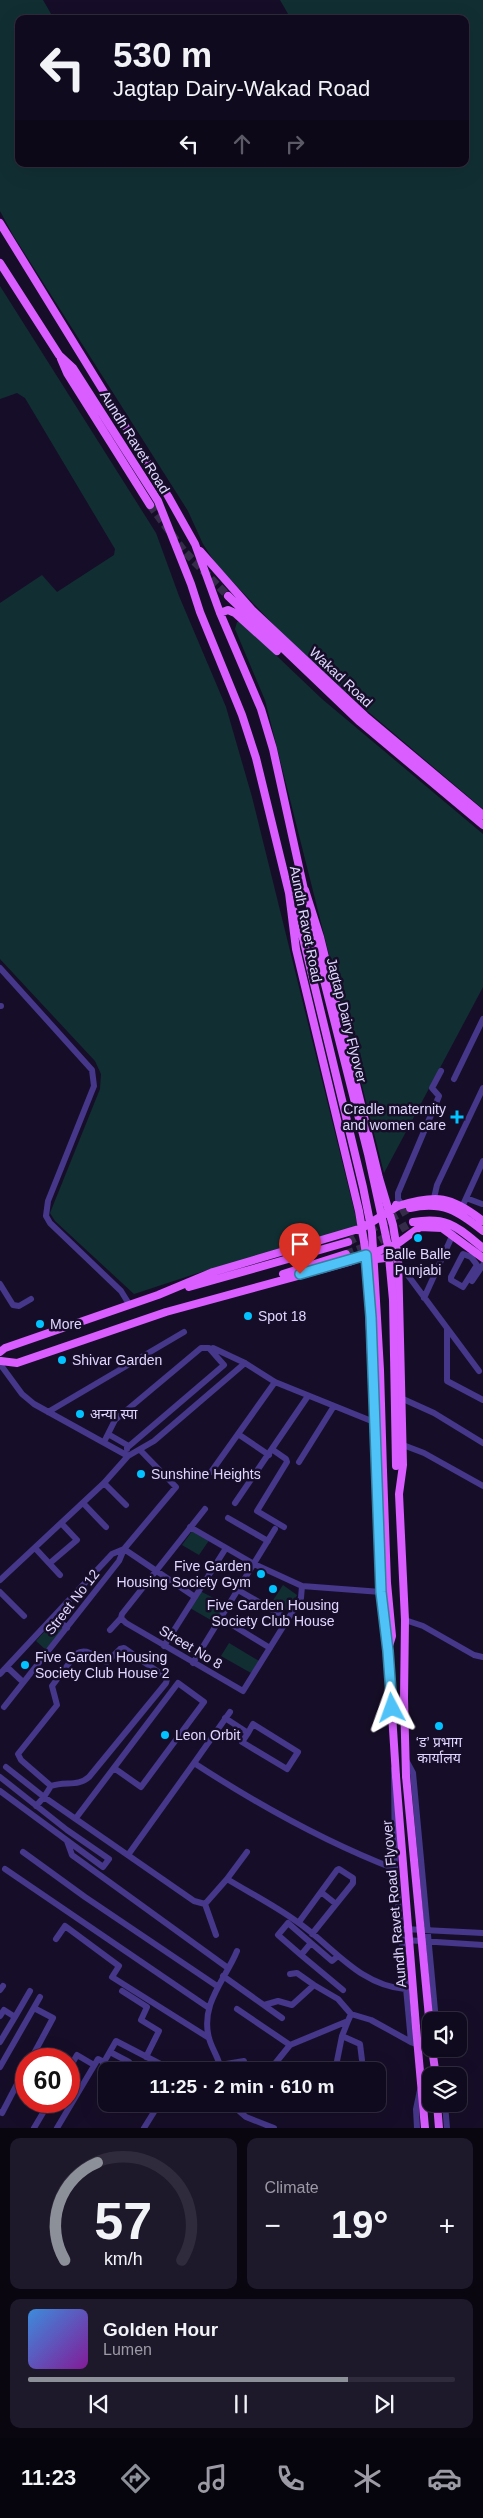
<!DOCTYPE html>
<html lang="en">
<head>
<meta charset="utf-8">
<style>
  :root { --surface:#100a1e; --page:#1e182b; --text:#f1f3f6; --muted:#9c9aa4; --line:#302b3c; --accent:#8c9099 }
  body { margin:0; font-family:Arial,"Noto Sans Devanagari",sans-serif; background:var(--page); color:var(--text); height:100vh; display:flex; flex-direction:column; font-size:19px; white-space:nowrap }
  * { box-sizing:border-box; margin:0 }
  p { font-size:16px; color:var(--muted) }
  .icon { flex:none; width:28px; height:28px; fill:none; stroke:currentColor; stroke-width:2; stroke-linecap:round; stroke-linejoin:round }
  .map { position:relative; height:2128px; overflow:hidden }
  .sheet { display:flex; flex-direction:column; gap:10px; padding:10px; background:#090610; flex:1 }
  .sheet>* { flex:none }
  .banner { position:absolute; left:15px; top:15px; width:454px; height:152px; border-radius:10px; box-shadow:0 5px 20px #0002,0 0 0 1px var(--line); background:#100a1e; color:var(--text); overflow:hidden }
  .tools { position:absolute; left:422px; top:2012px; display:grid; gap:10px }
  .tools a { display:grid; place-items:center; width:45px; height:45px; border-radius:10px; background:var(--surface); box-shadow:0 5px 20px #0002,0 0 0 1px var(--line); font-size:25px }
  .speed { position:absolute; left:15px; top:2048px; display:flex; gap:10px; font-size:25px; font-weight:700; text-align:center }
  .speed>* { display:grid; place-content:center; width:65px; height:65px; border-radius:50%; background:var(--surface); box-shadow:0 5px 20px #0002,0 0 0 1px var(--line); line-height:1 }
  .speed .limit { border:8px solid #d22; background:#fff; color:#111 }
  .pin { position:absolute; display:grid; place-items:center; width:42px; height:42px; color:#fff; margin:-51px -21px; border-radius:50% 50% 50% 0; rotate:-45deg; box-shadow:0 0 5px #0007 }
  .pin .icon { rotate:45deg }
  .me { position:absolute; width:55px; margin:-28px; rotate:356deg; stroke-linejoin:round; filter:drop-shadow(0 0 4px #0008) }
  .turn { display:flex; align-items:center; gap:18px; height:105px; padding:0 15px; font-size:22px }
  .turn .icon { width:65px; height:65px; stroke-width:2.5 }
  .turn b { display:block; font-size:35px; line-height:42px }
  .lanes { display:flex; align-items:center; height:48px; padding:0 15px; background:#0003; justify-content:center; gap:25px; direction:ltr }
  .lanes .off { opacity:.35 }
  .big { font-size:38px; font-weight:700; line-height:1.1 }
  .sheet .card { flex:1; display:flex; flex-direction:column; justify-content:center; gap:8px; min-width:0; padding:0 18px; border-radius:10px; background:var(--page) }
  .sheet .dial { align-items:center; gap:0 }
  .dial svg { height:130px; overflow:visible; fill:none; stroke:var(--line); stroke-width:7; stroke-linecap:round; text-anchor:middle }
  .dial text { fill:var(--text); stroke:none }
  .song { display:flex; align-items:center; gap:15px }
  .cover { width:60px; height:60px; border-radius:8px; background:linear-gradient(135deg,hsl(210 70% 55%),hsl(290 70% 35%)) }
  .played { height:5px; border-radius:2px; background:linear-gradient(90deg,var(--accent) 75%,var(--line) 75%) }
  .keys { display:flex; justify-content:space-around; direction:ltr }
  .heat { display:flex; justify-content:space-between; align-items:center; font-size:28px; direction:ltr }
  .sheet .tiles { flex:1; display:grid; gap:10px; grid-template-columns:1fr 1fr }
  .card:last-child { grid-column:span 2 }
  .trip { position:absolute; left:98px; top:2062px; width:288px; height:50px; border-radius:10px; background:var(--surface); box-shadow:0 5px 20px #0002,0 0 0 1px var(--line); font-weight:700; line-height:50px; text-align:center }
  .menu { display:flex; height:80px; justify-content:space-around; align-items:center; background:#06040c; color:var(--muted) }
  .menu .icon { width:35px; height:35px }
  .menu .active { color:var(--accent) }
  .menu b { font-size:22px; color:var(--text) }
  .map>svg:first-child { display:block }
</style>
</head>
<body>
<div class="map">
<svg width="483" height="2128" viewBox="0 0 483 2128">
  <rect width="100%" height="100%" fill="#160e28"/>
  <!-- green -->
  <path fill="#112f33" d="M0,0H43L54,19H19V164H465V19H291L280,0H483V809L358,703L291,643L216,564L203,544L188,511L13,235L0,211Z
    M0,286L156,533L179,596L226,707L252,797L358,1226L198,1273L134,1294L55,1221L50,1213L100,1089L101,1074L95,1061L0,959V603L42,575L57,592L114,555L115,549L25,398L17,393L0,399Z
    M237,622H241L322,699L483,834V987L384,1173L265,700L235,629Z
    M193,1530L210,1539L199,1555L182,1545Z
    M283,1585L297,1595L289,1611L272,1602Z
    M200,1591L227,1605L216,1623L190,1608Z
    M55,1620L64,1627L46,1650L36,1641Z
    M229,1643L259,1661L251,1673L221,1656Z"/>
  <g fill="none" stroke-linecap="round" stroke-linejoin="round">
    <!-- major-tunnel -->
    <path stroke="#342c48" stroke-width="8" stroke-dasharray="8 4" stroke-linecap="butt" d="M150,505L184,551L228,596
      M348,1242L410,1208
      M346,1254L375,1243L413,1222"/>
    <!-- minor -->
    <path stroke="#46378a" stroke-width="6" d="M0,968L92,1070L94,1086L48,1201L46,1216L50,1223L121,1291L129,1304
      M0,1006H1
      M454,1079L483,1019
      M434,1198L437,1185L483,1088
      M466,1198L482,1204
      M402,1205L398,1199V1193L439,1096L432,1088L441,1071
      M462,1207L483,1161
      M471,1257L477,1265L463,1287L451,1280V1277L463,1254L471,1257L475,1251
      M398,1262L479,1371
      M472,1281L483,1265
      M0,1284L13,1305L19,1306L31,1299
      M424,1298L453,1234
      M447,1329V1381L483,1400
      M213,1348L245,1363L275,1382L374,1422
      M0,1364L22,1394L34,1404L128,1456
      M403,1399L434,1413L483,1443
      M48,1412L184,1332
      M108,1434L127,1445V1449
      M238,1434L269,1455
      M104,1442L115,1420L201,1348H209L224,1365L128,1447
      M403,1445L424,1453L483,1486
      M273,1450L286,1459L287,1462L257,1511L284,1527
      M299,1462L334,1406
      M211,1472L275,1382
      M104,1483L126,1505
      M83,1503L106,1527
      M235,1503L308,1396
      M205,1509L122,1614L121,1618L126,1623L243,1691L301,1598L302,1586
      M228,1518L268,1541
      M190,1527L254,1564L302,1586L381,1592
      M35,1548L60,1575
      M124,1549L195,1597
      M50,1563L77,1540L61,1523
      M0,1580L104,1483L128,1456L154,1441L245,1363
      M238,1590L288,1619
      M0,1592L24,1616
      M54,1616L67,1628
      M221,1618L270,1648
      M405,1620L423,1626L474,1655L483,1657
      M110,1630L121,1618
      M164,1646L226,1548
      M124,1648L164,1676L167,1679L166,1683L89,1777C78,1787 65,1781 51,1786L21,1760L18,1754L57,1705L52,1686L76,1654C88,1646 95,1659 107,1662L120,1649Z
      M193,1663L275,1529
      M7,1667L23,1682
      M0,1674L112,1554L124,1549
      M4,1707L119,1561L124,1549L176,1487L141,1451
      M225,1718L248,1733L242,1742L287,1769L298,1752L253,1724L248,1733
      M406,1760L413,1773L436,2021
      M194,1763L230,1712
      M6,1767L44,1797L51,1786
      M394,1769L395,1869L411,2042L418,2045
      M0,1777L67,1830L109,1859L103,1867L0,1791
      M36,1806L44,1797L194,1901L205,1904L227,1879C250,1893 274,1905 296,1921C332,1945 358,1985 405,1989
      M76,1818L178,1683L204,1702L141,1787L114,1768
      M67,1841L72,1855L228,1968
      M23,1852L85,1897L217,1986
      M128,1855L194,1763C257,1804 325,1842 395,1869
      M5,1869L209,2008
      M227,1879L247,1852
      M321,1892L336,1904
      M205,1904L216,1935
      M299,1922L337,1870L339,1869L353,1878V1883L312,1934
      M404,1929L483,1933
      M56,1939L65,1926L119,1966L112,1977L209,2038
      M405,1940L483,1945
      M301,1955L278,1935L288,1923L311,1943
      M338,1956L332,1961L311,1943L301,1955L343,1990
      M290,1974L297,1973L314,1985
      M223,1976L282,2018
      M0,1990L3,1986
      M122,1991L147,2007L141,2020L159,2031L146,2057
      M264,2005L278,2001L292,2005L314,1985L338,1999L351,2014
      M237,2009L290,2045
      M0,2016L4,2010L15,2017L30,1991
      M342,2036L360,2044L362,2060
      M0,2042L15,2017
      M110,2052L129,2062L124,2071
      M31,2059L53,2018L34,2008
      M104,2062L103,2064L115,2071
      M220,2065L244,2061
      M0,2067L40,1997
      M69,2069L77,2055L94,2065
      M221,2071C220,2059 212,2050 209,2038C200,2004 225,1980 237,1951
      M269,2071L290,2045L348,2021L351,2014L371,2020L411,2042
      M335,2071L342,2036L348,2021
      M231,2104L246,2117L274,2128
      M299,2104L314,2109
      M445,2104L447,2128
      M0,2112L2,2113L26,2067
      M34,2128L50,2101
      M57,2128L98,2059L104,2062L116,2041L174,2071
      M144,2128L159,2104
      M417,2128L416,2109L420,2090"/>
    <!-- major -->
    <path stroke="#d95dff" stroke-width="8" d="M0,223L168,496L195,544L220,613L261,709L273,749L305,894
      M0,263L59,355L73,368L158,501L191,584L200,612L242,715L256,758L289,893L296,949L359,1211L367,1260L381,1592L388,1651L396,1776
      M61,359L67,373L150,505
      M200,551L252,610L365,716L483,815
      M228,596L360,722L483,825
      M220,613L228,610L235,613L277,651
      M305,890L320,937L379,1178L393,1225L398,1256L403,1465L399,1494L405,1620L404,1698L406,1776
      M294,911L303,938
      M309,917L313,937
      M396,1205L398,1206C437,1194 451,1196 483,1221
      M410,1208C443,1201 458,1211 483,1231
      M413,1222C448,1216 457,1227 483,1248
      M368,1260L394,1257
      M283,1274L346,1254
      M189,1287L348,1242
      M0,1352L5,1348L158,1295L213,1272L362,1228L398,1206
      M1,1361L17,1363L166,1312L349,1262L397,1244L420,1227L442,1228L483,1258
      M383,1471L387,1583L392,1636L389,1646
      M429,2017L431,2039
      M416,2027L425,2128
      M432,2049L436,2076
      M437,2104L439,2128"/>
    <!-- major-bridge -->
    <path stroke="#d95dff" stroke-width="8" d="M313,937L368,1154L388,1246L393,1300L396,1466
      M303,938L363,1187L372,1232L380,1370L383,1471
      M396,1776L416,2027
      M406,1776L429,2017"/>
  </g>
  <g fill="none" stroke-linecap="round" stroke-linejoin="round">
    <!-- route casing -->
    <g stroke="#337fa1" stroke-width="12">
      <path id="route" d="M300,1274L366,1255L371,1317L381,1592L388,1651L392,1708"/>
    </g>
    <!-- route -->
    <use href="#route" stroke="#4fc3f7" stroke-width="9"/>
  </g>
  <!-- markers -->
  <g fill="#02c2ff" stroke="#160e28" stroke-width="2">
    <path d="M454.5 1109.5h5v5h5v5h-5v5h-5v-5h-5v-5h5z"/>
    <circle cx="418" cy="1238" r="5"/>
    <circle cx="248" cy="1316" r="5"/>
    <circle cx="40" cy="1324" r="5"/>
    <circle cx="62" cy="1360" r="5"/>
    <circle cx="80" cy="1414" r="5"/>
    <circle cx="141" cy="1474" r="5"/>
    <circle cx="261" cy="1574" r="5"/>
    <circle cx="273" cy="1589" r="5"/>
    <circle cx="25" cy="1665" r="5"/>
    <circle cx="439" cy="1726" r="5"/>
    <circle cx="165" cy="1735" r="5"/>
  </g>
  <g text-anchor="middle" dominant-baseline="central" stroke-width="5" stroke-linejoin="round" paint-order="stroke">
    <!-- street labels -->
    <g font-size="14" fill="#e0d6ff" stroke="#160e28">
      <text transform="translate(135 442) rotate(58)">Aundh Ravet Road</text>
      <text transform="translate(341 677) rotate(43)">Wakad Road</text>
      <text transform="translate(306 924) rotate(79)">Aundh Ravet Road</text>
      <text transform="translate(347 1020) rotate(76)">Jagtap Dairy Flyover</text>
      <text transform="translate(72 1602) rotate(-52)">Street No 12</text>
      <text transform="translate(191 1647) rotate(31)">Street No 8</text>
      <text transform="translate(394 1904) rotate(-95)">Aundh Ravet Road Flyover</text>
    </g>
    <!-- poi labels -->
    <g font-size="14" fill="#e0d6ff" stroke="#160e28" text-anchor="start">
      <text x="446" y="1109" text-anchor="end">Cradle maternity<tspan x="446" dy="16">and women care</tspan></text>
      <text x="418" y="1254" text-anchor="middle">Balle Balle<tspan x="418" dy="16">Punjabi</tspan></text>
      <text x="258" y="1316">Spot 18</text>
      <text x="50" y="1324">More</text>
      <text x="72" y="1360">Shivar Garden</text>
      <text x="90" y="1414">अन्या स्पा</text>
      <text x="151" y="1474">Sunshine Heights</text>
      <text x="251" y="1566" text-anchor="end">Five Garden<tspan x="251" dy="16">Housing Society Gym</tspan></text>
      <text x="273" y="1605" text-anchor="middle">Five Garden Housing<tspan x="273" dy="16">Society Club House</tspan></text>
      <text x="35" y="1657">Five Garden Housing<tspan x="35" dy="16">Society Club House 2</tspan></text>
      <text x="175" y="1735">Leon Orbit</text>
      <text x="439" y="1742" text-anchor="middle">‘ड’ प्रभाग<tspan x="439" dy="16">कार्यालय</tspan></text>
    </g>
  </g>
</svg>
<div class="tools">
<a><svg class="icon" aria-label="sound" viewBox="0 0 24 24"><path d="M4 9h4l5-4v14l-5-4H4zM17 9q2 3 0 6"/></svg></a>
<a><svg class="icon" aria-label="layers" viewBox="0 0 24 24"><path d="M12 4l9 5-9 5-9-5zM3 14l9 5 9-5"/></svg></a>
</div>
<div class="speed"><div class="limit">60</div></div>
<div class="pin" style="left:300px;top:1274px;background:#d93025"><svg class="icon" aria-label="arrive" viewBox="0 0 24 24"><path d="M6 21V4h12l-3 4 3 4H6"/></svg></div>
<svg class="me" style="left:392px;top:1708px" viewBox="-20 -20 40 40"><path d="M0-17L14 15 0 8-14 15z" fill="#4fc3f7" stroke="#fff" stroke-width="4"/></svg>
<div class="trip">11:25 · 2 min · 610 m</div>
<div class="banner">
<div class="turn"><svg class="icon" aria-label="left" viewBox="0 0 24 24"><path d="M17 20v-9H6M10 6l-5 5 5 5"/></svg><div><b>530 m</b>Jagtap Dairy-Wakad Road</div></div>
<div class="lanes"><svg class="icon" aria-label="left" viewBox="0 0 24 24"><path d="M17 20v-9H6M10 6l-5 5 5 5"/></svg><svg class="icon off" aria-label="ahead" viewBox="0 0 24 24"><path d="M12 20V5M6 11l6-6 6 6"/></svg><svg class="icon off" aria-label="right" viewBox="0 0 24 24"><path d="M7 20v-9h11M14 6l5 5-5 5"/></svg></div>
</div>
</div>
<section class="sheet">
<div class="tiles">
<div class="card dial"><svg viewBox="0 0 100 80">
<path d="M14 69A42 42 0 1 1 86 69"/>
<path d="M14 69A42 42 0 0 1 34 9" stroke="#8c9099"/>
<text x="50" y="56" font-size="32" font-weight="700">57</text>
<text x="50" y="72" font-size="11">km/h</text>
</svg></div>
<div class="card"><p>Climate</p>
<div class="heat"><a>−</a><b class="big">19°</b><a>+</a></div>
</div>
<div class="card">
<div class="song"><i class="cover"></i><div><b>Golden Hour</b><p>Lumen</p></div></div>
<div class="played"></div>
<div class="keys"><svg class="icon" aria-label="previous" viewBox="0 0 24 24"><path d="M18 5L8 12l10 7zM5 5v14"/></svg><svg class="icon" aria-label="pause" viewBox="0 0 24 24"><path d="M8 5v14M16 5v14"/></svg><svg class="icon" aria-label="next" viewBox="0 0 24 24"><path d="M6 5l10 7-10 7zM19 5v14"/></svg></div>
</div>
</div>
</section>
<nav class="menu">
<b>11:23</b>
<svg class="icon active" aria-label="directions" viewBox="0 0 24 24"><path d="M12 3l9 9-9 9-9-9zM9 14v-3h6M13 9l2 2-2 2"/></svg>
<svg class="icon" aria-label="music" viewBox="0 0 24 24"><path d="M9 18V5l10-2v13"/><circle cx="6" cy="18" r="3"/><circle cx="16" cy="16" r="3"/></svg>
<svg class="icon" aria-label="phone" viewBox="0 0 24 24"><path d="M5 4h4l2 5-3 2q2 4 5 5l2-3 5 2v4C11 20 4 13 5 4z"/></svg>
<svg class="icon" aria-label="climate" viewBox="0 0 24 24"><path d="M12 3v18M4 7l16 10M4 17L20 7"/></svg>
<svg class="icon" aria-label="car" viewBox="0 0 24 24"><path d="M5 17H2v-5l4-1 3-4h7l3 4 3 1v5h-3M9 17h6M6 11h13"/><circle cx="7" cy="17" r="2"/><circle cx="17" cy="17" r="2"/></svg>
</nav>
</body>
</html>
